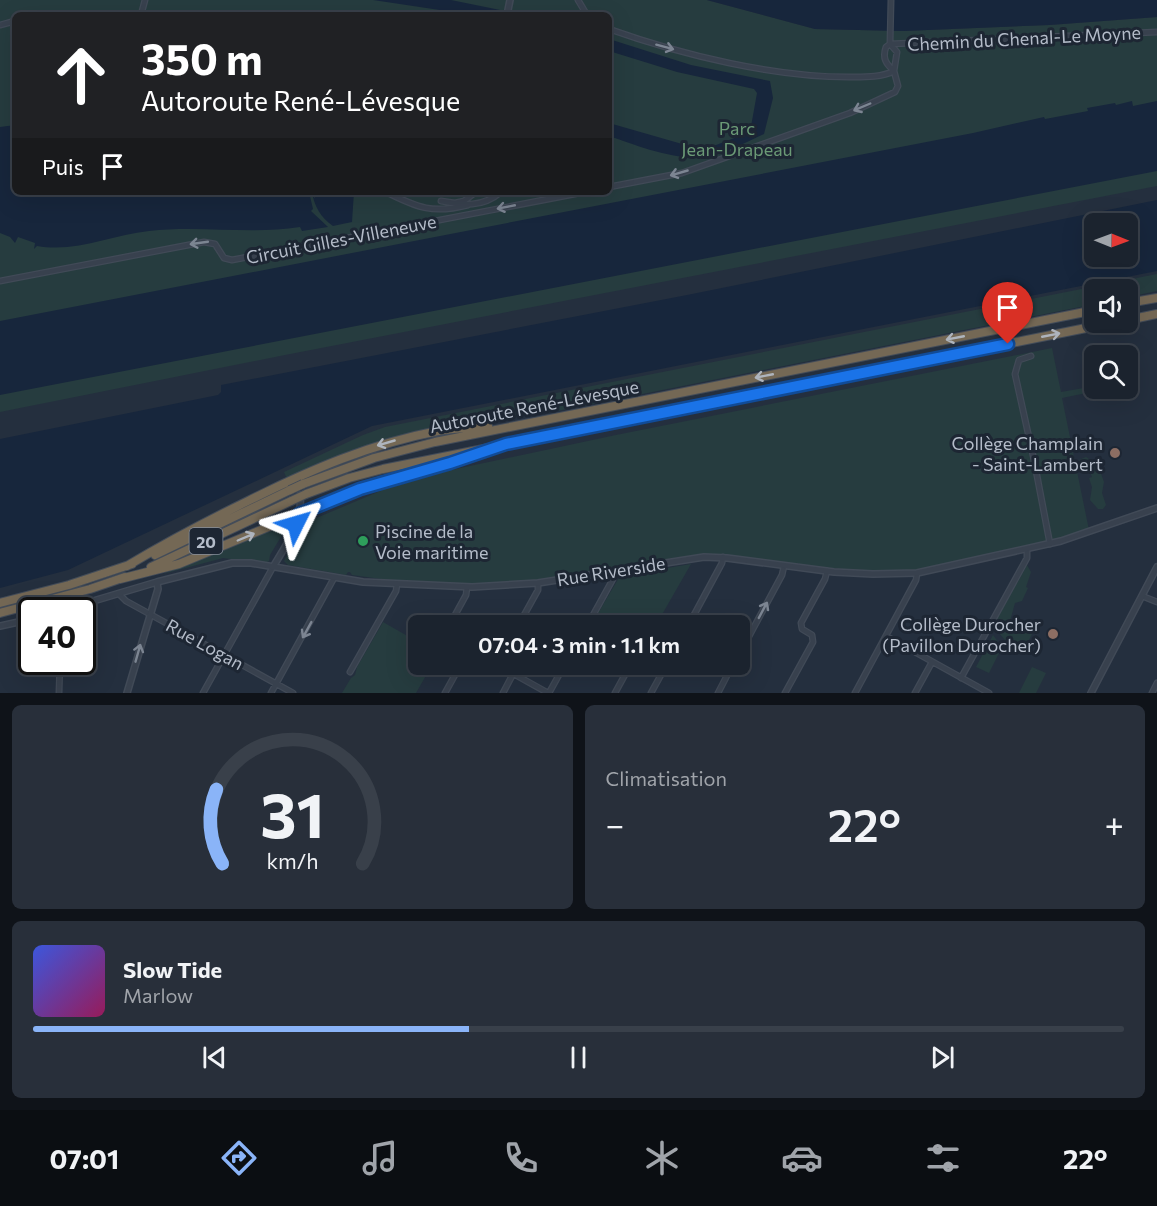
<!DOCTYPE html>
<html lang="fr">
<head>
<meta charset="utf-8">
<style>
  :root { --surface:#1b232e; --page:#282f3a; --text:#f1f3f6; --muted:#a0a4aa; --line:#39404a; --accent:#8ab4f8 }
  body { margin:0; font-family:Commissioner,sans-serif; background:var(--page); color:var(--text); height:100vh; display:flex; flex-direction:column; font-size:22px; white-space:nowrap }
  * { box-sizing:border-box; margin:0 }
  p { font-size:20px; color:var(--muted) }
  .icon { flex:none; width:33px; height:33px; fill:none; stroke:currentColor; stroke-width:2; stroke-linecap:round; stroke-linejoin:round }
  .map { position:relative; height:693px; overflow:hidden }
  .side { display:flex; flex-direction:column; gap:12px; padding:12px; background:#0f1319; flex:1 }
  .side>* { flex:none }
  .hud { position:absolute; left:12px; top:12px; width:600px; height:183px; border-radius:9px; box-shadow:0 6px 24px #0002,0 0 0 2px var(--line); background:#202124; color:#fff; overflow:hidden }
  .needle { width:39px; rotate:91deg }
  .controls { position:absolute; left:1084px; top:213px; display:grid; gap:12px }
  .controls a { display:grid; place-items:center; width:54px; height:54px; border-radius:9px; background:var(--surface); box-shadow:0 6px 24px #0002,0 0 0 2px var(--line); font-size:30px }
  .speed { position:absolute; left:18px; top:597px; display:flex; gap:12px; font-size:30px; font-weight:700; text-align:center }
  .speed>* { display:grid; place-content:center; width:78px; height:78px; border-radius:50%; background:var(--surface); box-shadow:0 6px 24px #0002,0 0 0 2px var(--line); line-height:1 }
  .speed .limit { border:3px solid #111; border-radius:9px; background:#fff; color:#111 }
  .pin { position:absolute; display:grid; place-items:center; width:51px; height:51px; color:#fff; margin:-62px -26px; border-radius:50% 50% 50% 0; rotate:-45deg; box-shadow:0 0 6px #0007 }
  .pin .icon { rotate:45deg }
  .me { position:absolute; width:66px; margin:-33px; rotate:50deg; stroke-linejoin:round; filter:drop-shadow(0 0 4px #0008) }
  .turn { display:flex; align-items:center; gap:21px; height:126px; padding:0 30px; font-size:27px }
  .turn .icon { width:78px; height:78px; stroke-width:2.5 }
  .turn b { display:block; font-size:42px; line-height:51px }
  .then { display:flex; align-items:center; height:57px; padding:0 30px; background:#0003; gap:12px; font-size:22px }
  .big { font-size:45px; font-weight:600; line-height:1.1 }
  .side .widget { flex:1; display:flex; flex-direction:column; justify-content:center; gap:9px; min-width:0; padding:0 21px; border-radius:9px; background:var(--page) }
  .side .dial { align-items:center; gap:0 }
  .dial svg { height:156px; overflow:visible; fill:none; stroke:var(--line); stroke-width:7; stroke-linecap:round; text-anchor:middle }
  .dial text { fill:var(--text); stroke:none }
  .song { display:flex; align-items:center; gap:18px }
  .cover { width:72px; height:72px; border-radius:9px; background:linear-gradient(135deg,hsl(230 70% 55%),hsl(330 70% 35%)) }
  .played { height:6px; border-radius:3px; background:linear-gradient(90deg,var(--accent) 40%,var(--line) 40%) }
  .keys { display:flex; justify-content:space-around; direction:ltr }
  .heat { display:flex; justify-content:space-between; align-items:center; font-size:33px; direction:ltr }
  .side .tiles { flex:1; display:grid; gap:12px; grid-template-columns:1fr 1fr }
  .widget:last-child { grid-column:span 2 }
  .trip { position:absolute; left:408px; top:615px; width:342px; height:60px; border-radius:9px; background:var(--surface); box-shadow:0 6px 24px #0002,0 0 0 2px var(--line); font-weight:600; line-height:60px; text-align:center }
  .menu { display:flex; height:96px; justify-content:space-around; align-items:center; background:#0b0e12; color:var(--muted) }
  .menu .icon { width:42px; height:42px }
  .menu .on { color:var(--accent) }
  .menu b { font-size:27px; color:var(--text) }
  .map>svg:first-child { display:block }
</style>
</head>
<body>
<div class="map">
<svg width="1157" height="693" viewBox="0 0 1157 693">
  <rect width="100%" height="100%" fill="#242f3e"/>
  <!-- green -->
  <path fill="#263c3f" fill-rule="evenodd" d="M0,0H707L815,29L903,31L1049,25L1157,17V186L285,355L0,412ZM15,15H609V192H15Z
    M1157,274V291L1128,297V290H1095V304L557,411L453,426L287,479L284,472L363,435L385,427Z
    M1052,348L1061,392L1095,386V388L1106,389L1062,398L1089,530L1043,543L915,571L852,570L799,565V563L788,564L727,555L705,554L629,564L538,580L487,584L403,582L352,575L350,572H348L346,575L288,565L284,561L308,514L314,519L385,489L451,470L616,435Z
    M1086,457L1098,465L1104,482L1102,493L1106,505L1103,509H1098L1090,500L1092,487L1089,478L1092,477L1089,470L1081,469L1079,460Z
    M281,526L285,530L270,555L269,561L265,563L223,558L163,574L274,527Z
    M691,564L656,625H591L620,576Z
    M1027,565L1031,572L1026,587L1028,588L1022,601L1015,603L1010,621L1033,632L1025,648L1005,640L993,626Z
    M383,622L411,638L418,632V664L432,665L416,693H342L351,678L355,675L357,667Z
    M993,635L1002,647L989,673L976,667Z
    M1032,667L1046,673L1036,693H1019Z"/>
  <!-- water -->
  <path fill="#17263c" fill-rule="evenodd" d="M373,0H451L524,15H473Z
    M707,0H1157V17L1049,25L903,31L815,29Z
    M609,39L691,65L770,81L773,98L764,134C747,142 727,152 708,156C681,163 635,145 609,136V123L703,150L750,132L757,93L754,89L677,72L609,51Z
    M1132,101L1133,106L1157,101V171L0,395V321L973,133L1044,117L1045,119L1088,111L1087,108L1115,103L1116,105Z
    M15,125V192H309L313,209L311,211L328,227L302,231L300,227C250,235 200,225 149,231C111,235 76,253 37,246L34,249L35,243L18,237L15,243L10,237L0,233V127Z
    M312,192H314V198L321,192H354L352,222L333,226C321,218 314,206 312,192Z
    M1157,200V271L372,426L68,570L0,588V439L218,395L221,392V385L687,295ZM1095,224H1128V256H1095Z"/>
  <g fill="none" stroke-linecap="round" stroke-linejoin="round">
    <!-- minor casing -->
    <g stroke="#414a57" stroke-width="7">
      <path id="minor" d="M578,0L587,15
        M141,15L145,0
        M0,25L15,21
        M609,29C682,55 776,78 854,77C867,77 882,77 894,71
        M890,44L1157,32
        M890,44L891,0
        M890,44L886,47C882,58 886,64 894,71
        M609,187L682,173L850,113L895,92L898,86L894,71L897,52L890,44
        M386,192C418,208 433,214 468,205
        M441,201C464,205 482,208 501,192
        M455,203L464,201L476,192
        M0,281L204,242L215,244L224,258L232,260L585,192
        M1031,356L1019,360L1015,374L1034,460L1050,544
        M119,594L126,601L293,693
        M1142,596L1157,602
        M424,625L425,626
        M449,626L466,595L467,587
        M518,626L538,590V583
        M587,626L613,579L614,571
        M688,626L722,563L723,557
        M886,636L989,693
        M740,653L782,575L784,566
        M496,664L548,693
        M350,672L396,591L397,584
        M961,678L1027,558V550
        M59,693L60,662
        M203,693L273,567
        M271,693L334,578
        M445,693L461,664
        M503,693L513,674
        M549,693L565,664
        M615,693L627,671
        M651,693L667,664
        M718,693L733,664
        M785,693L813,642L812,635L802,629L801,623L825,579L827,571
        M855,693L916,580L917,573
        M915,693L932,662
        M1152,693L1157,683"/>
    </g>
    <!-- tertiary casing -->
    <g stroke="#414a57" stroke-width="8">
      <path id="tertiary" d="M507,15L510,0
        M273,567C286,545 303,522 300,495
        M63,610L157,582L232,563H251L363,582L472,587L538,583L704,557L727,558L834,572L873,574L917,573L1061,541L1157,508
        M0,626L32,619
        M127,693L158,589L157,582
        M1091,693L1157,567"/>
    </g>
    <!-- motorway casing -->
    <g stroke="#434c59" stroke-width="10">
      <path id="motorway" d="M1128,303L1157,298
        M1128,320L1157,314
        M303,484L374,458L435,442L1095,310
        M306,494L349,478L383,469L1116,322
        M281,522L291,535
        M155,555L290,490
        M127,566C167,542 207,521 248,501C310,470 370,444 438,431C454,428 471,428 488,426
        M151,567L291,501
        M120,579L179,564L360,489L475,454
        M0,603L69,585L132,564
        M0,613L90,589L125,577"/>
    </g>
    <!-- minor -->
    <use href="#minor" stroke="#38414e" stroke-width="4.5"/>
    <!-- tertiary -->
    <use href="#tertiary" stroke="#38414e" stroke-width="5"/>
    <!-- motorway -->
    <use href="#motorway" stroke="#746855" stroke-width="8"/>
    <!-- motorway-bridge casing -->
    <g stroke="#434c59" stroke-width="10" stroke-linecap="butt">
      <path id="motorway-bridge" d="M290,490L303,484
        M291,501L306,494"/>
    </g>
    <!-- motorway-bridge -->
    <use href="#motorway-bridge" stroke="#746855" stroke-width="8"/>
  </g>
  <!-- one-way arrows -->
  <defs><path id="oneway-shaft" d="M-6 0H5M1.5-3L5.5 0L1.5 3" fill="none" stroke-width="1.6" stroke-linecap="round" stroke-linejoin="round" transform="scale(1.5)"/></defs>
  <g stroke="#7c8592">
    <use href="#oneway-shaft" transform="translate(665 47) rotate(15)"/>
    <use href="#oneway-shaft" transform="translate(862 107) rotate(157)"/>
    <use href="#oneway-shaft" transform="translate(679 173) rotate(164)"/>
    <use href="#oneway-shaft" transform="translate(506 207) rotate(169)"/>
    <use href="#oneway-shaft" transform="translate(199 243) rotate(172)"/>
    <use href="#oneway-shaft" transform="translate(763 610) rotate(-62)"/>
    <use href="#oneway-shaft" transform="translate(307 630) rotate(119)"/>
    <use href="#oneway-shaft" transform="translate(138 653) rotate(-74)"/>
  </g>
  <g stroke="#aeb4bd">
    <use href="#oneway-shaft" transform="translate(1051 335) rotate(-11)"/>
    <use href="#oneway-shaft" transform="translate(955 338) rotate(169)"/>
    <use href="#oneway-shaft" transform="translate(764 376) rotate(169)"/>
    <use href="#oneway-shaft" transform="translate(386 443) rotate(164)"/>
    <use href="#oneway-shaft" transform="translate(246 537) rotate(-23)"/>
  </g>
  <g fill="none" stroke-linecap="round" stroke-linejoin="round">
    <!-- route casing -->
    <g stroke="#114b97" stroke-width="15">
      <path id="route" d="M296,524L299,514L360,489L450,463L506,444L1008,344"/>
    </g>
    <!-- route -->
    <use href="#route" stroke="#1a73e8" stroke-width="10"/>
  </g>
  <!-- markers -->
  <g fill="#8d6e63" stroke="#1d2633" stroke-width="2">
    <circle cx="1115" cy="453" r="6"/>
    <circle cx="1053" cy="634" r="6"/>
  </g>
  <circle fill="#2e9e5b" stroke="#1d2633" stroke-width="2" cx="363" cy="541" r="6"/>
  <g text-anchor="middle" dominant-baseline="central" stroke-width="6" stroke-linejoin="round" paint-order="stroke">
    <!-- shield labels -->
    <rect fill="#1d2633" stroke="#878f9c" stroke-width="1.5" x="189.5" y="528" width="33" height="26" rx="4.5"/>
    <g font-size="16" font-weight="bold" fill="#b4bcc9">
      <text x="206" y="541">20</text>
    </g>
    <!-- street labels -->
    <g font-size="18" fill="#b4bcc9" stroke="#1d2633">
      <text transform="translate(1024 38) rotate(-3)">Chemin du Chenal-Le Moyne</text>
      <text transform="translate(341 239) rotate(-11)">Circuit Gilles-Villeneuve</text>
      <text transform="translate(534 406) rotate(-11)">Autoroute René-Lévesque</text>
      <text transform="translate(611 571) rotate(-9)">Rue Riverside</text>
      <text transform="translate(205 644) rotate(29)">Rue Logan</text>
    </g>
    <!-- park labels -->
    <g font-size="18" fill="#6b9a76" stroke="#1d2633">
      <text x="737" y="128">Parc<tspan x="737" dy="21">Jean-Drapeau</tspan></text>
    </g>
    <!-- poi labels -->
    <g font-size="18" fill="#b4bcc9" stroke="#1d2633" text-anchor="end">
      <text x="1103" y="443">Collège Champlain<tspan x="1103" dy="21">- Saint-Lambert</tspan></text>
      <text x="375" y="531" text-anchor="start">Piscine de la<tspan x="375" dy="21">Voie maritime</tspan></text>
      <text x="1041" y="624">Collège Durocher<tspan x="1041" dy="21">(Pavillon Durocher)</tspan></text>
    </g>
  </g>
</svg>
<div class="controls">
<a><svg class="needle" viewBox="-14 -14 28 28"><path d="M0-13l5 13h-10z" fill="#e53935"/><path d="M0 13l5-13h-10z" fill="#a0a4aa"/></svg></a>
<a><svg class="icon" aria-label="sound" viewBox="0 0 24 24"><path d="M4 9h4l5-4v14l-5-4H4zM17 9q2 3 0 6"/></svg></a>
<a><svg class="icon" aria-label="search" viewBox="0 0 24 24"><circle cx="10" cy="10" r="6"/><path d="M15 15l6 6"/></svg></a>
</div>
<div class="speed"><div class="limit">40</div></div>
<div class="pin" style="left:1008px;top:344px;background:#d93025"><svg class="icon" aria-label="arrive" viewBox="0 0 24 24"><path d="M6 21V4h12l-3 4 3 4H6"/></svg></div>
<svg class="me" style="left:296px;top:524px" viewBox="-20 -20 40 40"><path d="M0-17L14 15 0 8-14 15z" fill="#1a73e8" stroke="#fff" stroke-width="4"/></svg>
<div class="trip">07:04 · 3 min · 1.1 km</div>
<div class="hud">
<div class="turn"><svg class="icon" aria-label="ahead" viewBox="0 0 24 24"><path d="M12 20V5M6 11l6-6 6 6"/></svg><div><b>350 m</b>Autoroute René-Lévesque</div></div>
<div class="then">Puis<svg class="icon" aria-label="arrive" viewBox="0 0 24 24"><path d="M6 21V4h12l-3 4 3 4H6"/></svg></div>
</div>
</div>
<section class="side">
<div class="tiles">
<div class="widget dial"><svg viewBox="0 0 100 80">
<path d="M14 69A42 42 0 1 1 86 69"/>
<path d="M14 69A42 42 0 0 1 11 31" stroke="#8ab4f8"/>
<text x="50" y="56" font-size="32" font-weight="700">31</text>
<text x="50" y="72" font-size="11">km/h</text>
</svg></div>
<div class="widget"><p>Climatisation</p>
<div class="heat"><a>−</a><b class="big">22°</b><a>+</a></div>
</div>
<div class="widget">
<div class="song"><i class="cover"></i><div><b>Slow Tide</b><p>Marlow</p></div></div>
<div class="played"></div>
<div class="keys"><svg class="icon" aria-label="previous" viewBox="0 0 24 24"><path d="M18 5L8 12l10 7zM5 5v14"/></svg><svg class="icon" aria-label="pause" viewBox="0 0 24 24"><path d="M8 5v14M16 5v14"/></svg><svg class="icon" aria-label="next" viewBox="0 0 24 24"><path d="M6 5l10 7-10 7zM19 5v14"/></svg></div>
</div>
</div>
</section>
<nav class="menu">
<b>07:01</b>
<svg class="icon on" aria-label="directions" viewBox="0 0 24 24"><path d="M12 3l9 9-9 9-9-9zM9 14v-3h6M13 9l2 2-2 2"/></svg>
<svg class="icon" aria-label="music" viewBox="0 0 24 24"><path d="M9 18V5l10-2v13"/><circle cx="6" cy="18" r="3"/><circle cx="16" cy="16" r="3"/></svg>
<svg class="icon" aria-label="phone" viewBox="0 0 24 24"><path d="M5 4h4l2 5-3 2q2 4 5 5l2-3 5 2v4C11 20 4 13 5 4z"/></svg>
<svg class="icon" aria-label="climate" viewBox="0 0 24 24"><path d="M12 3v18M4 7l16 10M4 17L20 7"/></svg>
<svg class="icon" aria-label="car" viewBox="0 0 24 24"><path d="M5 17H2v-5l4-1 3-4h7l3 4 3 1v5h-3M9 17h6M6 11h13"/><circle cx="7" cy="17" r="2"/><circle cx="17" cy="17" r="2"/></svg>
<svg class="icon" aria-label="filters" viewBox="0 0 24 24"><path d="M4 7h16M4 17h16"/><circle cx="9" cy="7" r="2"/><circle cx="15" cy="17" r="2"/></svg>
<b>22°</b>
</nav>
</body>
</html>
